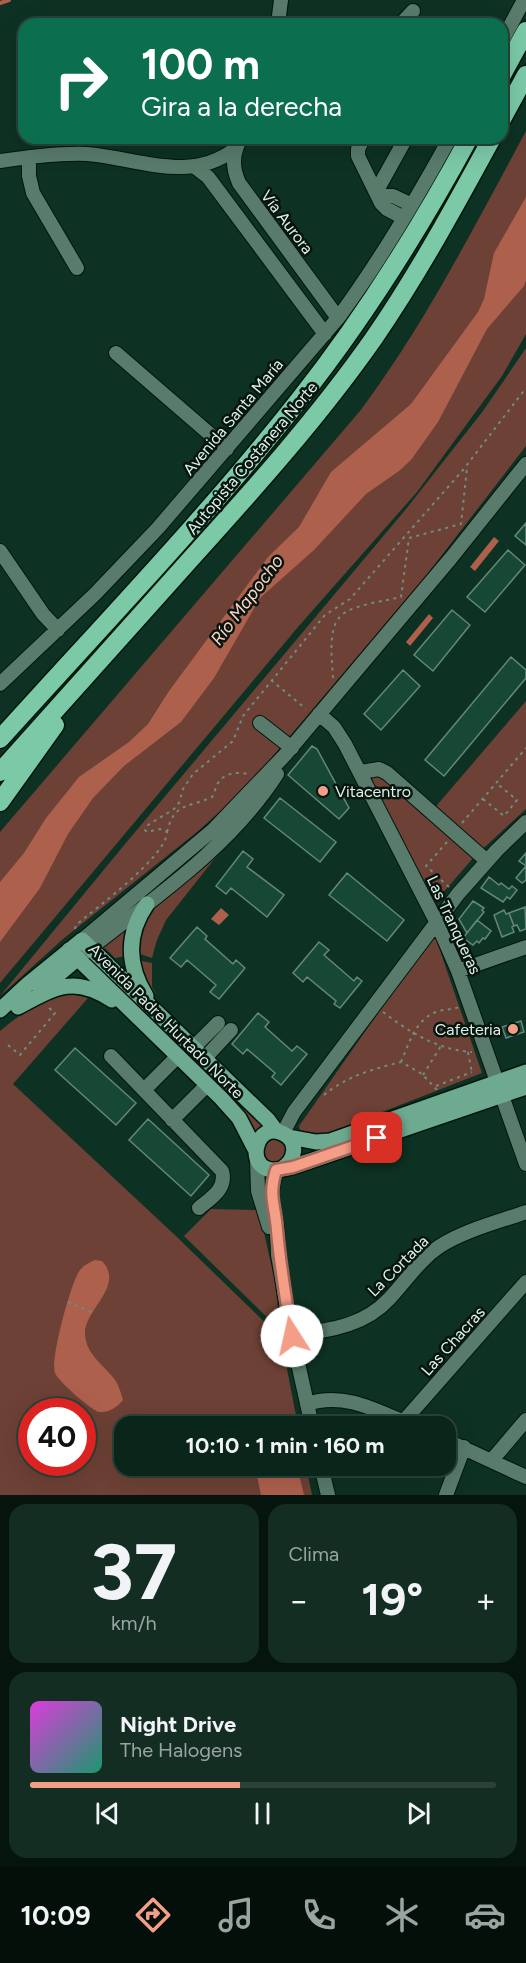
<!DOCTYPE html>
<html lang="es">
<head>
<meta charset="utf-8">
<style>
  :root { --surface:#0a251a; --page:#132d23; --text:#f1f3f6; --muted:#99a5a2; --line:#2a4239; --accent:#f49e88 }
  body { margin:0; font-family:Figtree,sans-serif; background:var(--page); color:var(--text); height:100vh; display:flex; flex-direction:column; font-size:22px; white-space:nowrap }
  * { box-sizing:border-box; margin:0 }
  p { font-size:20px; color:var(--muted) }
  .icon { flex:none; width:33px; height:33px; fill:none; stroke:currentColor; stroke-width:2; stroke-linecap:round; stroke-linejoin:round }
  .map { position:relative; height:1495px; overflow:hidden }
  .sheet { display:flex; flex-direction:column; gap:9px; padding:9px; background:#06140e; flex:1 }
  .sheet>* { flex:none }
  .hud { position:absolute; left:18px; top:18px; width:490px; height:126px; border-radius:18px; box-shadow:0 6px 24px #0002,0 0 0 2px var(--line); background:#0b6e4f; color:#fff; overflow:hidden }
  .speed { position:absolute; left:18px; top:1398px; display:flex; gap:12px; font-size:30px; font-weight:700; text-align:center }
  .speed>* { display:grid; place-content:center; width:78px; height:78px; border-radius:50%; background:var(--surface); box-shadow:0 6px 24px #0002,0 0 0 2px var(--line); line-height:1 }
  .speed .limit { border:9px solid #d22; background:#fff; color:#111 }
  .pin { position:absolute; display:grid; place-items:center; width:51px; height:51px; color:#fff; margin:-26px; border-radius:12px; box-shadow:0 3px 9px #0006 }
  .me { position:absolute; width:66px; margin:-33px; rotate:350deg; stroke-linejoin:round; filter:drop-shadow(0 0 4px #0008) }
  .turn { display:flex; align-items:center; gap:21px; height:126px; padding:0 24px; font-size:27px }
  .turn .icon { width:78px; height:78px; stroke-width:2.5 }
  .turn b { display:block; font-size:42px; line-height:51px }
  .big { font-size:45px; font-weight:700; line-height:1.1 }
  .sheet .widget { flex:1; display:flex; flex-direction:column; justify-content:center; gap:9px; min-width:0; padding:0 21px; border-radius:18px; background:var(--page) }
  .sheet .dial { align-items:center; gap:0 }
  .dial b { font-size:78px; line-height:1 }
  .song { display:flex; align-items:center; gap:18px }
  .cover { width:72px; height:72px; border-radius:9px; background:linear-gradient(135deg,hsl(300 70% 55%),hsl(160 70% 35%)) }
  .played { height:6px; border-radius:3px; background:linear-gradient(90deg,var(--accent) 45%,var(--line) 45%) }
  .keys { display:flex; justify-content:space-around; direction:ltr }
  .heat { display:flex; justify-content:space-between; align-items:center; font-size:33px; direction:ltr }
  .sheet .tiles { flex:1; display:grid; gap:9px; grid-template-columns:1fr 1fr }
  .widget:last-child { grid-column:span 2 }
  .trip { position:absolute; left:114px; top:1416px; width:342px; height:60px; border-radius:18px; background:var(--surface); box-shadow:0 6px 24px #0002,0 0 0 2px var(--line); font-weight:700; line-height:60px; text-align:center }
  .dock { display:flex; height:96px; justify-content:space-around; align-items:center; background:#040f0a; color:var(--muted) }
  .dock .icon { width:42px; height:42px }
  .dock .on { color:var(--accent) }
  .dock b { font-size:27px; color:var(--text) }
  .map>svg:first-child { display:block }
</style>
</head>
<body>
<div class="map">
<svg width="526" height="1495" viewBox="0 0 526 1495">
  <rect width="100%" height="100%" fill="#0d3123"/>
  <!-- green -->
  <path fill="#6d4135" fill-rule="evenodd" d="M526,131V334L502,376L417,492L298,627L0,983V832L360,411C425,324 474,227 526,131Z
    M526,348V446L425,577L244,790L197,832L63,939L0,996L125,844L406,509L483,411Z
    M526,701V809L474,857L434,903L372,781L373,777H381L426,818Z
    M235,833L166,920L157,940L152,958L140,954L135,955L144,912Z
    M129,921L125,935L126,956L115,958L105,948L103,950L99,946Z
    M434,933L482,1073L326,1134L300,1131L299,1126Z
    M137,960L152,963V987L157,995L142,977Z
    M97,964L264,1127L255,1133L245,1114L231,1098L95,965Z
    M67,993L88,998L13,1084L177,1237L281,1338L298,1426H124V1466H306L312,1495H0V1031C20,1014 41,1000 67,993ZM32,1412H82V1462H32Z
    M263 1151a12 12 0 1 1 24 0a12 12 0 1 1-24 0Z
    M211,1209L259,1210L274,1277L281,1331L184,1236Z"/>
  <!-- water -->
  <path fill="#ad604c" d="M526,197V280L524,286L487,329L438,422L411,460L399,471L366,494L314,550L260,598L214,678L181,722L124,766L93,798L68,834L40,888L0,942V882L24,853L46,818L79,777L129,742L148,724L169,691L268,557L299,527L331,472L411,404L478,312L484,299L494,253Z
    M494,537L499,541L475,571L470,567Z
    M429,614L433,618L410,646L406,642Z
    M221,908L229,915L219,925L211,919Z
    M95,1260L102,1261C125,1285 86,1309 85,1332C85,1352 99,1361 111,1375C118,1382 120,1390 123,1400C117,1407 109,1413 99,1412C92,1411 58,1381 55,1373C50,1360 71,1282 80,1270C84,1265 90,1262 95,1260Z
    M255,1466H297L304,1495H261Z"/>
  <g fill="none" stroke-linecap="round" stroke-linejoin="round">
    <!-- stream -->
    <path stroke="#ad604c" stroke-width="4" d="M0,3L9,0"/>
  </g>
  <!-- building -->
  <path fill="#164835" stroke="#648877" stroke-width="1.5" d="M526,523V545L515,536Z
    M508,550L525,565L485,612L467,597Z
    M452,610L470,625L433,671L414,655Z
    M511,657L526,670V678L444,776L425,760Z
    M403,670L420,686L381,730L364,714Z
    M312,746L317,749L349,808L339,819L288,775Z
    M280,798L336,842L320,862L264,818Z
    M243,851L253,859L247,867L284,895L267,917L231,888L226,894L216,886Z
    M526,853V880L522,883L516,878L526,866L519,861Z
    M347,873L404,920L387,941L329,895Z
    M489,877L499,885L501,883L509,889L512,886L517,890L510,899L507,897L503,902L481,888Z
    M473,901L484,908L482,910L484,912L467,933L459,919Z
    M525,907L526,929L520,931L517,925L514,926L509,913Z
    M504,910L506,914L509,913L514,926L512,927L514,932L502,937L494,915Z
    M477,920L491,931L485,939L483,938L479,943L477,941L473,945L463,938Z
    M197,927L207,936L205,939L233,964L236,960L245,968L219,999L210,992L216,985L187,960L181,967L170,958Z
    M319,942L329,950L324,955L354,981L357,977L362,981L340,1008L334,1004L336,1001L307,977L303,982L293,973Z
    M258,1013L269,1022L265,1027L292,1051L297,1046L307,1054L281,1085L272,1077L275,1073L247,1049L243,1054L232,1044Z
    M521,1021L524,1032L506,1038L502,1027Z
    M75,1048L136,1103L116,1125L55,1070Z
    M148,1119L209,1175L191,1196L129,1140Z"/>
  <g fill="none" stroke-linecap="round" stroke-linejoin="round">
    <!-- minor casing -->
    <g stroke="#00170e" stroke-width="16">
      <path id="minor" d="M278,24L281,0
        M401,24L413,11
        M502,41L524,0
        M241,138C232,154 232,167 239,183L338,318
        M362,141L358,149V156L381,203L387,209L404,218
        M29,157V176L33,193L77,268
        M0,161C29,157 58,153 87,154C138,158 189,184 235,149
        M195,167L208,177L325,334
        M376,192L406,138
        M378,196H393L412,205
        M116,353L227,449
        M0,551L43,614L58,630
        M0,684L95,594L158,528L338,318C380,261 416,200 450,138
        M319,714L334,727L345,744L437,923L458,971L526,1164
        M260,723L292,748
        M361,772L379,769L387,773L487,861
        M82,940L213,830L285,755L451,558L526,464
        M78,958C148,902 228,850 277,774
        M458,971L526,947
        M193,1048L218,1023
        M111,1056L222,1171C227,1189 211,1198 199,1208
        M204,1059L231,1030
        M144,1090L178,1056
        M172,1120L207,1085
        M283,1133L294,1112L458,894L497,850L526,822
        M257,1159L258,1191L269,1227
        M276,1170L271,1195L277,1228L278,1255L292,1336L312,1426
        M292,1336C328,1330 363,1327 389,1299C406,1281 419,1260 440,1246C465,1230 498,1222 526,1212
        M307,1404C345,1391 379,1412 413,1426
        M403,1422L526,1282
        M446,1440L526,1477
        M492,1460L526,1420
        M321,1466L328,1495
        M446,1495L464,1447"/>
    </g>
    <!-- major casing -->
    <g stroke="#00170e" stroke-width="18">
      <path id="major" d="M69,950L221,1098L239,1118L255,1149
        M40,990L78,958
        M146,996C127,965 126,934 147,904
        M18,1007C55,987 74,975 112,1000
        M0,1010L28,984L82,940L268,1120L276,1131
        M289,1137L316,1142L330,1141L526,1072
        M283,1168C295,1160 299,1142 284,1134C255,1118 243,1172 276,1170C288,1169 301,1164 313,1160L526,1087"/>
    </g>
    <!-- highway casing -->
    <g stroke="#00170e" stroke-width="21">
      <path id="highway" d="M502,75L526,31
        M502,119L526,75
        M0,739C100,628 207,517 299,400C364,318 419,230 469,138
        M0,772C63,702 125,632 188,562C253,490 318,418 374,338C418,274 455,206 492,138
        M0,802L55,725"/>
    </g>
    <!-- path -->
    <path stroke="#708c80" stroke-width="2" stroke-dasharray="3 4.5" stroke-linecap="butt" d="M333,678C332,661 328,631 339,618C348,605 386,601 401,597L409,538L461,524L467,468
      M271,680L306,709
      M483,799L504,816L517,800L496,783
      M462,823L526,748
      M167,832C174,802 189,808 212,797C215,793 215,788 218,783C225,772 238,772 250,774
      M447,842L426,866L449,887
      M75,929L76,925C96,908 167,856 167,832L160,829L147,832L145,830L148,825L174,809L179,803L183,789L193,774L233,741L243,716L325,615L350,599L463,470L526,388
      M383,1012C409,1032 438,1050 472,1052
      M8,1045L20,1055L55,1013L47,1006
      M468,1052L472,1073
      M401,1062C409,1044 415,1020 436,1012C443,1009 452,1010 459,1007
      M423,1075L441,1046
      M436,1086L472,1072
      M324,1095C347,1076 373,1069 401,1062L422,1074L438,1091
      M68,1302L94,1313"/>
    <!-- minor -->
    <use href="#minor" stroke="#587b6b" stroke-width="14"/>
    <!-- major -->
    <use href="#major" stroke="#6daa8f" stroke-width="15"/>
    <!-- highway -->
    <use href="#highway" stroke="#7bc9a7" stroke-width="18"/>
  </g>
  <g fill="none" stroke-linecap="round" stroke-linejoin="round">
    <!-- route casing -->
    <g stroke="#9f6758" stroke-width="15">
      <path id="route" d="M292,1336C286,1301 280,1266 277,1230C275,1203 268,1197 276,1170L293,1167L377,1138"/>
    </g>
    <!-- route -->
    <use href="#route" stroke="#f49e88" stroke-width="10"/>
  </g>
  <!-- markers -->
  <g fill="#f49e88" stroke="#07150f" stroke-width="2">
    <circle cx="323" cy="791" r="6"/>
    <circle cx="513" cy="1029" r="6"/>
  </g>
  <g text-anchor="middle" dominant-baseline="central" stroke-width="5" stroke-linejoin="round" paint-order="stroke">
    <!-- street labels -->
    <g font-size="16" fill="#dff2e9" stroke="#07150f">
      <text transform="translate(287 222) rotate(53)">Vía Aurora</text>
      <text transform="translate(233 417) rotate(-50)">Avenida Santa María</text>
      <text transform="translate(252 458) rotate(-50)">Autopista Costanera Norte</text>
      <text transform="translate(454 925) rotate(65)">Las Tranqueras</text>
      <text transform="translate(166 1021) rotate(45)">Avenida Padre Hurtado Norte</text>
      <text transform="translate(398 1266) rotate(-45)">La Cortada</text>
      <text transform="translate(453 1341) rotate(-48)">Las Chacras</text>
    </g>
    <!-- poi labels -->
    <g font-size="16" fill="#dff2e9" stroke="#07150f" text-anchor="start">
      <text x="335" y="791">Vitacentro</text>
      <text x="501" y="1029" text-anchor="end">Cafeteria</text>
    </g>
    <!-- water labels -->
    <g font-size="18" font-style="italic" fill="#fed1c5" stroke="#07150f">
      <text transform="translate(247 600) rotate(-53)">Río Mapocho</text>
    </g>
  </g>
</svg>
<div class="speed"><div class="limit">40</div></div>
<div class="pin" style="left:377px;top:1138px;background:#d93025"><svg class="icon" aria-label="arrive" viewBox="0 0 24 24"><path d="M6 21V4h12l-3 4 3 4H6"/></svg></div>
<svg class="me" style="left:292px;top:1336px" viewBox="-20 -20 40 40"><circle r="19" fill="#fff"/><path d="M0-13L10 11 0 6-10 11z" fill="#f49e88"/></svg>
<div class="trip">10:10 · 1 min · 160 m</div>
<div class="hud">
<div class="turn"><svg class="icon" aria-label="right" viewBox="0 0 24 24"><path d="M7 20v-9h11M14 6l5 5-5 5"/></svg><div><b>100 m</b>Gira a la derecha</div></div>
</div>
</div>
<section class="sheet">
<div class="tiles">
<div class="widget dial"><b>37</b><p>km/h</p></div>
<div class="widget"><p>Clima</p>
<div class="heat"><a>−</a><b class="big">19°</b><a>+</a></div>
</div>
<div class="widget">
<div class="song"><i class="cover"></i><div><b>Night Drive</b><p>The Halogens</p></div></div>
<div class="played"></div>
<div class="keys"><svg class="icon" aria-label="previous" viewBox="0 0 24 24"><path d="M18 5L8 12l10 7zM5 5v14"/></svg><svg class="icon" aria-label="pause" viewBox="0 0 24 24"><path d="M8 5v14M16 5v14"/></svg><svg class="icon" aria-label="next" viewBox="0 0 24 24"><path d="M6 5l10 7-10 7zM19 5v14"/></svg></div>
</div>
</div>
</section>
<nav class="dock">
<b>10:09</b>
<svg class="icon on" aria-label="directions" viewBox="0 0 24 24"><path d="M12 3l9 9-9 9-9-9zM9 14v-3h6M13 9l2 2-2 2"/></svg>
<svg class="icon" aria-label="music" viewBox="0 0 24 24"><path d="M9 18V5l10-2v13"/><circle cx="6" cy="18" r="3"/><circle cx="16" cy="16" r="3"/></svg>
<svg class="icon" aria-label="phone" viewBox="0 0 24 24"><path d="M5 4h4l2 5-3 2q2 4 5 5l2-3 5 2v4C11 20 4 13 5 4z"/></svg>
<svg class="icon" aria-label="climate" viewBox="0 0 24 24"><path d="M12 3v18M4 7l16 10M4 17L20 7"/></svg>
<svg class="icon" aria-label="car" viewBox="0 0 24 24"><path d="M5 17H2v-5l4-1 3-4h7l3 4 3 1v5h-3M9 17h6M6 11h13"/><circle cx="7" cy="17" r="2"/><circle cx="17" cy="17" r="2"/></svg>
</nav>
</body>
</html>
